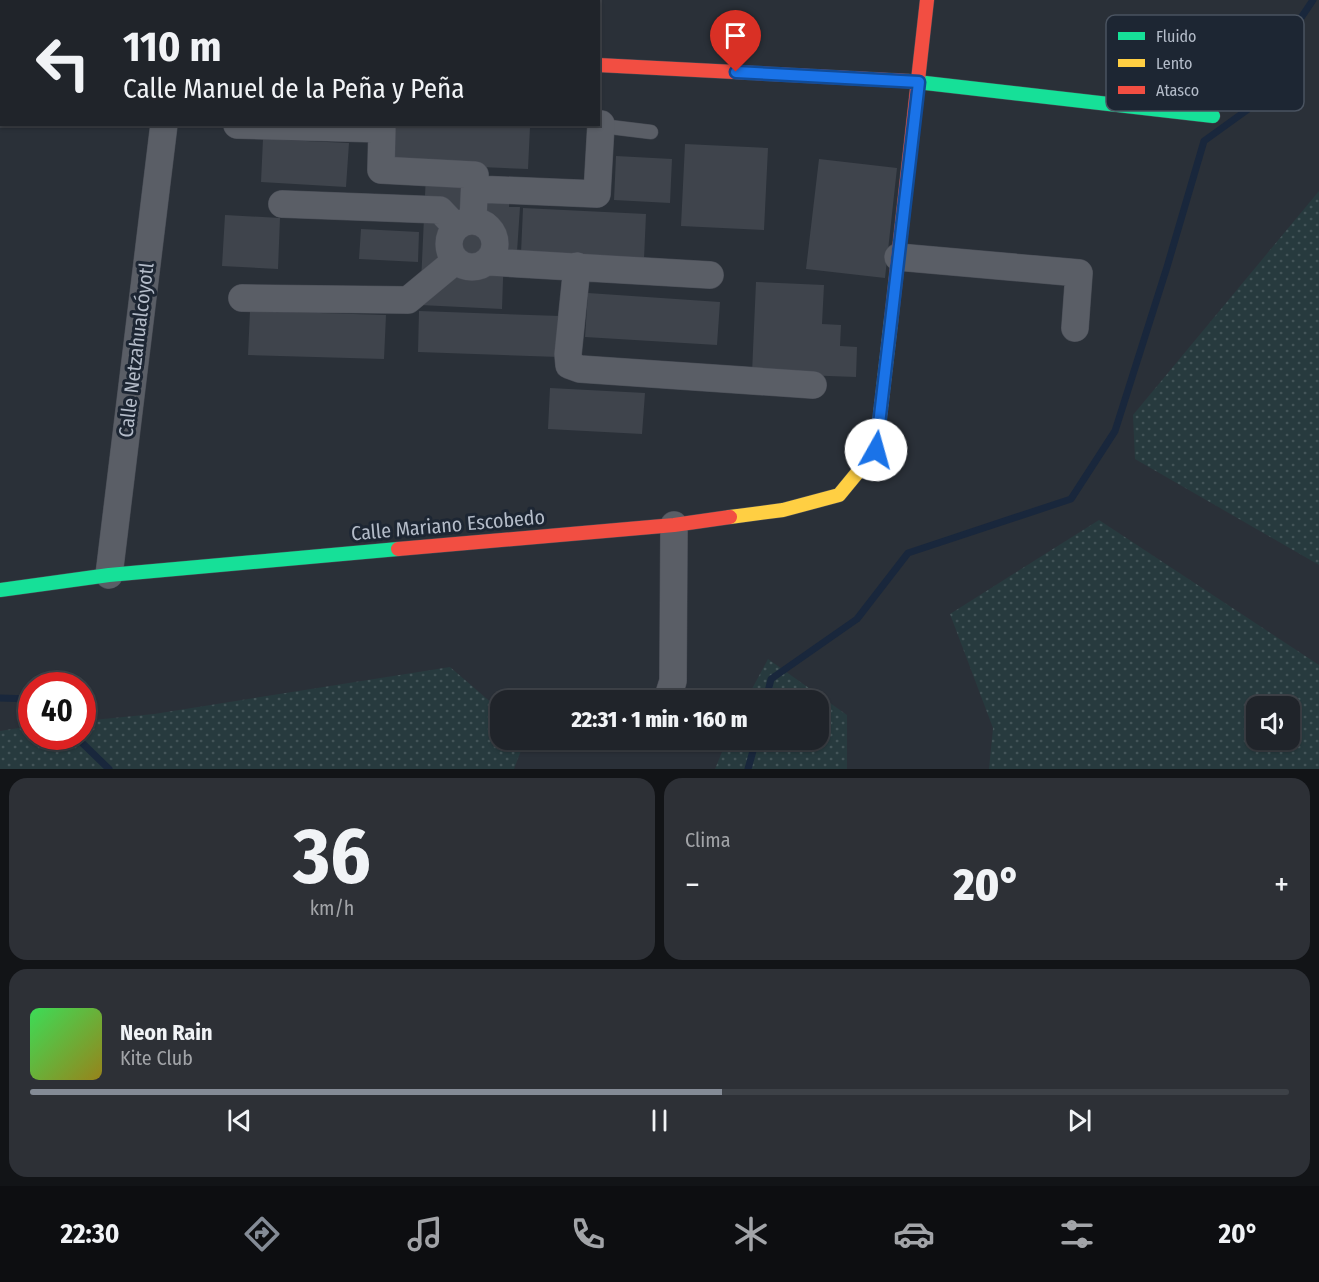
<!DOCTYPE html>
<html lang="es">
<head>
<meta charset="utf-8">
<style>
  :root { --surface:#20242a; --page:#2d3036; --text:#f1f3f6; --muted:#a2a4a8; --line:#3d4147; --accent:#848b96 }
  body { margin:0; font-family:"Fira Sans Condensed",sans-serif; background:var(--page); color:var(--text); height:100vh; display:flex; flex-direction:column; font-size:22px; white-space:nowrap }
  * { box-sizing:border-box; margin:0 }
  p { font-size:20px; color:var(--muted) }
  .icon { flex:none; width:33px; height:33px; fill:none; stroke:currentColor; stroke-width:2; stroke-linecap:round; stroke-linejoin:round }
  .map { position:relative; height:769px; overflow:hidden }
  .panel { display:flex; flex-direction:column; gap:9px; padding:9px; background:#121417; flex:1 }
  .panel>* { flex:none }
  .hud { position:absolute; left:0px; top:0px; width:600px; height:126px; box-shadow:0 2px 4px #0004,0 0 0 2px var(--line); background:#20242a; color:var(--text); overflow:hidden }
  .controls { position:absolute; left:1246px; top:696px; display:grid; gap:12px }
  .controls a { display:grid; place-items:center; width:54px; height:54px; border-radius:12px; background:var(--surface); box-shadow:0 2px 4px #0004,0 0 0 2px var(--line); font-size:30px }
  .speed { position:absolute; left:18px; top:672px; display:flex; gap:12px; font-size:30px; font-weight:700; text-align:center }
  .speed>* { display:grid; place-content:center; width:78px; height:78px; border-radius:50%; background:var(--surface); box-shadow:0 2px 4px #0004,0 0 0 2px var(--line); line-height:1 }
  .speed .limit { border:9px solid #d22; background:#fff; color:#111 }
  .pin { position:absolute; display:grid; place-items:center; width:51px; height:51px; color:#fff; margin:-62px -26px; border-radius:50% 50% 50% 0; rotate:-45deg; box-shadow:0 0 6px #0007 }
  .pin .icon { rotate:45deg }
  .me { position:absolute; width:66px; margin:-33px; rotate:7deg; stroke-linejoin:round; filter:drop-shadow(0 0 4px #0008) }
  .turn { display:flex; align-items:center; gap:21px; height:126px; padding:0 24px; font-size:27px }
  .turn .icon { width:78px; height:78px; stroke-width:2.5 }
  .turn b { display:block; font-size:42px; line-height:51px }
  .big { font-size:45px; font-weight:800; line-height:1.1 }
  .panel .card { flex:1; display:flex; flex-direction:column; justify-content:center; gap:9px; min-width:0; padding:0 21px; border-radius:18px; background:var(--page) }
  .panel .dial { align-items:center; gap:0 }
  .dial b { font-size:78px; line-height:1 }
  .song { display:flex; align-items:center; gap:18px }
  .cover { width:72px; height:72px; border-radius:9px; background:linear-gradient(135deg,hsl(130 70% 55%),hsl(50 70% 35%)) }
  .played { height:6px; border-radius:3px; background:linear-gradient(90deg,var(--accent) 55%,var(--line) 55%) }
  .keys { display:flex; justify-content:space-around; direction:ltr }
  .heat { display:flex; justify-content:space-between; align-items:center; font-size:33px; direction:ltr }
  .panel .tiles { flex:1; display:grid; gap:9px; grid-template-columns:1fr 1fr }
  .card:last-child { grid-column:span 2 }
  .trip { position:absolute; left:490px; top:690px; width:339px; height:60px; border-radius:18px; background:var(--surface); box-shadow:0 2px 4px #0004,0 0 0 2px var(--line); font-weight:800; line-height:60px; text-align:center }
  .menu { display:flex; height:96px; justify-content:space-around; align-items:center; background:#0d0e11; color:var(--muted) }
  .menu .icon { width:42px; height:42px }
  .menu .selected { color:var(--accent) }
  .menu b { font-size:27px; color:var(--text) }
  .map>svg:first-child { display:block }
</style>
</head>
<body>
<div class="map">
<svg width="1319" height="769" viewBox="0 0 1319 769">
  <defs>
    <pattern id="grass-dots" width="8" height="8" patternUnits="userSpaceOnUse" patternTransform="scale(1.5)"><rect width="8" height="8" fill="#273a3e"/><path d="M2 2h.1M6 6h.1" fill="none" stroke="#445559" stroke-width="1.8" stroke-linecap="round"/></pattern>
  </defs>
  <rect width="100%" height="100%" fill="#2a3038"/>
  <!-- grass -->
  <path fill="url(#grass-dots)" fill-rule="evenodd" d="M1319,191V565L1135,459L1133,415Z
    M1099,520L1319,665V769H989L993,728L950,614ZM1257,706H1290V740H1257Z
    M768,659L847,715V769H715L727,740H819V700H746Z
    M450,667L501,711V740H525L514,769H0V731L31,726L32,736H82L83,721L154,714Z"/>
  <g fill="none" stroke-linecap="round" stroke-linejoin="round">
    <!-- stream -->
    <path stroke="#19273c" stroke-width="7" d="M0,698L32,699
      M766,700L771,679L857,619L908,553L1071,499L1115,431L1167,267L1204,141L1247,110L1280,49L1313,0
      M75,736L109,769
      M748,769L756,740"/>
  </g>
  <!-- building -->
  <path fill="#3f444c" d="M389,124L530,127L528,169L388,163Z
    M263,139L349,143L346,187L261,182Z
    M685,144L768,148L764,230L681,226Z
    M616,156L672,159L670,203L614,200Z
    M819,159L897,168L885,278L806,269Z
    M426,174L511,177L509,207H520L517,252L504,251L502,309L420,305Z
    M523,208L646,214L644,259L521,253Z
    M225,215L280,218L278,269L222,266Z
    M361,229L419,232L418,262L359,259Z
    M756,282L824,285L822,324L841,325L840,346L857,347L856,377L752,373Z
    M588,293L720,302L717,345L585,337Z
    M250,311L386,315L384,359L248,355Z
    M419,311L560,316L559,357L418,352Z
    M550,388L645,393L642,434L548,429Z"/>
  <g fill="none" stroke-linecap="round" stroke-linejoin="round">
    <!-- lane casing -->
    <g stroke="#484c55" stroke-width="15">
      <path id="lane" d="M600,122L610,127L651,132"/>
    </g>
    <!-- street casing -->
    <g stroke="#484c55" stroke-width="28">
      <path id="street" d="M177,2V0
        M473,2V0
        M0,23H2
        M237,125L382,129L381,170L475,175L473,220
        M475,189L597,194L601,124
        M282,204L440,210L456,227
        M449 244a23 23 0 1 1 46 0a23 23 0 1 1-46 0Z
        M898,257L1079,273L1075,328
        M489,262L710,275
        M577,266L568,354L569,365L580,369L813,385
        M242,298L408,300L455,261
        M109,575L164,124
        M667,700L673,681L674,525"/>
    </g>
    <!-- fast casing -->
    <g stroke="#484c55" stroke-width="15">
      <path id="fast" d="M908,81L1213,116
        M0,590L109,575L398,549"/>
    </g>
    <!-- slow casing -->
    <g stroke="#484c55" stroke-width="15">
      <path id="slow" d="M730,517L783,510L839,495L876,450L891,321"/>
    </g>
    <!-- jam casing -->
    <g stroke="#484c55" stroke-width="15">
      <path id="jam" d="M598,65L908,81
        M891,321L927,0
        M398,549L674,525L730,517"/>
    </g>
    <!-- lane -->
    <use href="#lane" stroke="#5a5e66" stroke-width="14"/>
    <!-- street -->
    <use href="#street" stroke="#5a5e66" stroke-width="27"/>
    <!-- fast -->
    <use href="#fast" stroke="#16e098" stroke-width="14"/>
    <!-- slow -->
    <use href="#slow" stroke="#ffcf43" stroke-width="14"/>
    <!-- jam -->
    <use href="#jam" stroke="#f24e42" stroke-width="14"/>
  </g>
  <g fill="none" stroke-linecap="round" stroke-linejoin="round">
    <!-- route casing -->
    <g stroke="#114b97" stroke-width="15">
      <path id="route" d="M736,72L919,82L876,450"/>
    </g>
    <!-- route -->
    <use href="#route" stroke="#1a73e8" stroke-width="10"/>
  </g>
  <g text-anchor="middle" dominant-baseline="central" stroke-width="6" stroke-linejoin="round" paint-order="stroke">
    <!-- street labels -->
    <g font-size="20" fill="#b4bcc9" stroke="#1d2633">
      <text transform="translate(136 350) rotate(-83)">Calle Netzahualcóyotl</text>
      <text transform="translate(448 525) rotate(-5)">Calle Mariano Escobedo</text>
    </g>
  </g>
  <!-- legend -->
  <rect x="1106" y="15" width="198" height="96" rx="9" fill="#1d2633" stroke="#4a5360" stroke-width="1.5"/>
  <rect x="1118" y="32" width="27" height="8" fill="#16e098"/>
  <rect x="1118" y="59" width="27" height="8" fill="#ffcf43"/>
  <rect x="1118" y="86" width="27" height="8" fill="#f24e42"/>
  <g font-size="16" fill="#b4bcc9">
    <text x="1156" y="42">Fluido</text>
    <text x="1156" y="69">Lento</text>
    <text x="1156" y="96">Atasco</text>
  </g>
</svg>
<div class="controls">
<a><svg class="icon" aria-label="sound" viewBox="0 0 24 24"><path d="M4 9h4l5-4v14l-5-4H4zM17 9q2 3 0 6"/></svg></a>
</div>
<div class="speed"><div class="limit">40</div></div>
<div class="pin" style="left:736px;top:72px;background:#d93025"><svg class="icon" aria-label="arrive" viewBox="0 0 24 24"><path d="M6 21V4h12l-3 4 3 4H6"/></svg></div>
<svg class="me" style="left:876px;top:450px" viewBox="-20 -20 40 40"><circle r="19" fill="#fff"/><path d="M0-13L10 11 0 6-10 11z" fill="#1a73e8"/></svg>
<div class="trip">22:31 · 1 min · 160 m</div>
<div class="hud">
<div class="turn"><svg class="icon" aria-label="left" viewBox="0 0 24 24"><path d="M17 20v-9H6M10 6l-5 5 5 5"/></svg><div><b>110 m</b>Calle Manuel de la Peña y Peña</div></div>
</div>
</div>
<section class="panel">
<div class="tiles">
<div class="card dial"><b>36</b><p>km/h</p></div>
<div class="card"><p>Clima</p>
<div class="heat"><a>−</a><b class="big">20°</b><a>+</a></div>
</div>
<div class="card">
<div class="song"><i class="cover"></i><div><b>Neon Rain</b><p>Kite Club</p></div></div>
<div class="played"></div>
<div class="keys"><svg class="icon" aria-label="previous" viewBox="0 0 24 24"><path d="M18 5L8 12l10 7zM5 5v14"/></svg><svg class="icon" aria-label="pause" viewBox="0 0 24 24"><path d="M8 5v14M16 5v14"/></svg><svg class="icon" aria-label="next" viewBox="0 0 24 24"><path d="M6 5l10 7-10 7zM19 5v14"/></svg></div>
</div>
</div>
</section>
<nav class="menu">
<b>22:30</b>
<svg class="icon selected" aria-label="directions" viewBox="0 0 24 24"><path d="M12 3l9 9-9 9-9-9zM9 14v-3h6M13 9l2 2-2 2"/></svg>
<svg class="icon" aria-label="music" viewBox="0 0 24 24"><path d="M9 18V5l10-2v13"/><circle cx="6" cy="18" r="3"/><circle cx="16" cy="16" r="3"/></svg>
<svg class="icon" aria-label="phone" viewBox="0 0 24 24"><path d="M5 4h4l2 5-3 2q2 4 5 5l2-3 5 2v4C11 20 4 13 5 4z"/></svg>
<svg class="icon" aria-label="climate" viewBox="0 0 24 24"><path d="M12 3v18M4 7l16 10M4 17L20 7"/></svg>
<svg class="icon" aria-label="car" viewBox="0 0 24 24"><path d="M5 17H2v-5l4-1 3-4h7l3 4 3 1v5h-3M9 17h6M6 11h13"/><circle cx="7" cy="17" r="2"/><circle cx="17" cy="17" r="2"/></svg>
<svg class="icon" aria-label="filters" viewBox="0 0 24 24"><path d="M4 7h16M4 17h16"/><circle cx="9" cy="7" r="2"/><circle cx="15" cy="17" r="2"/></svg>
<b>20°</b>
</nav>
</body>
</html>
